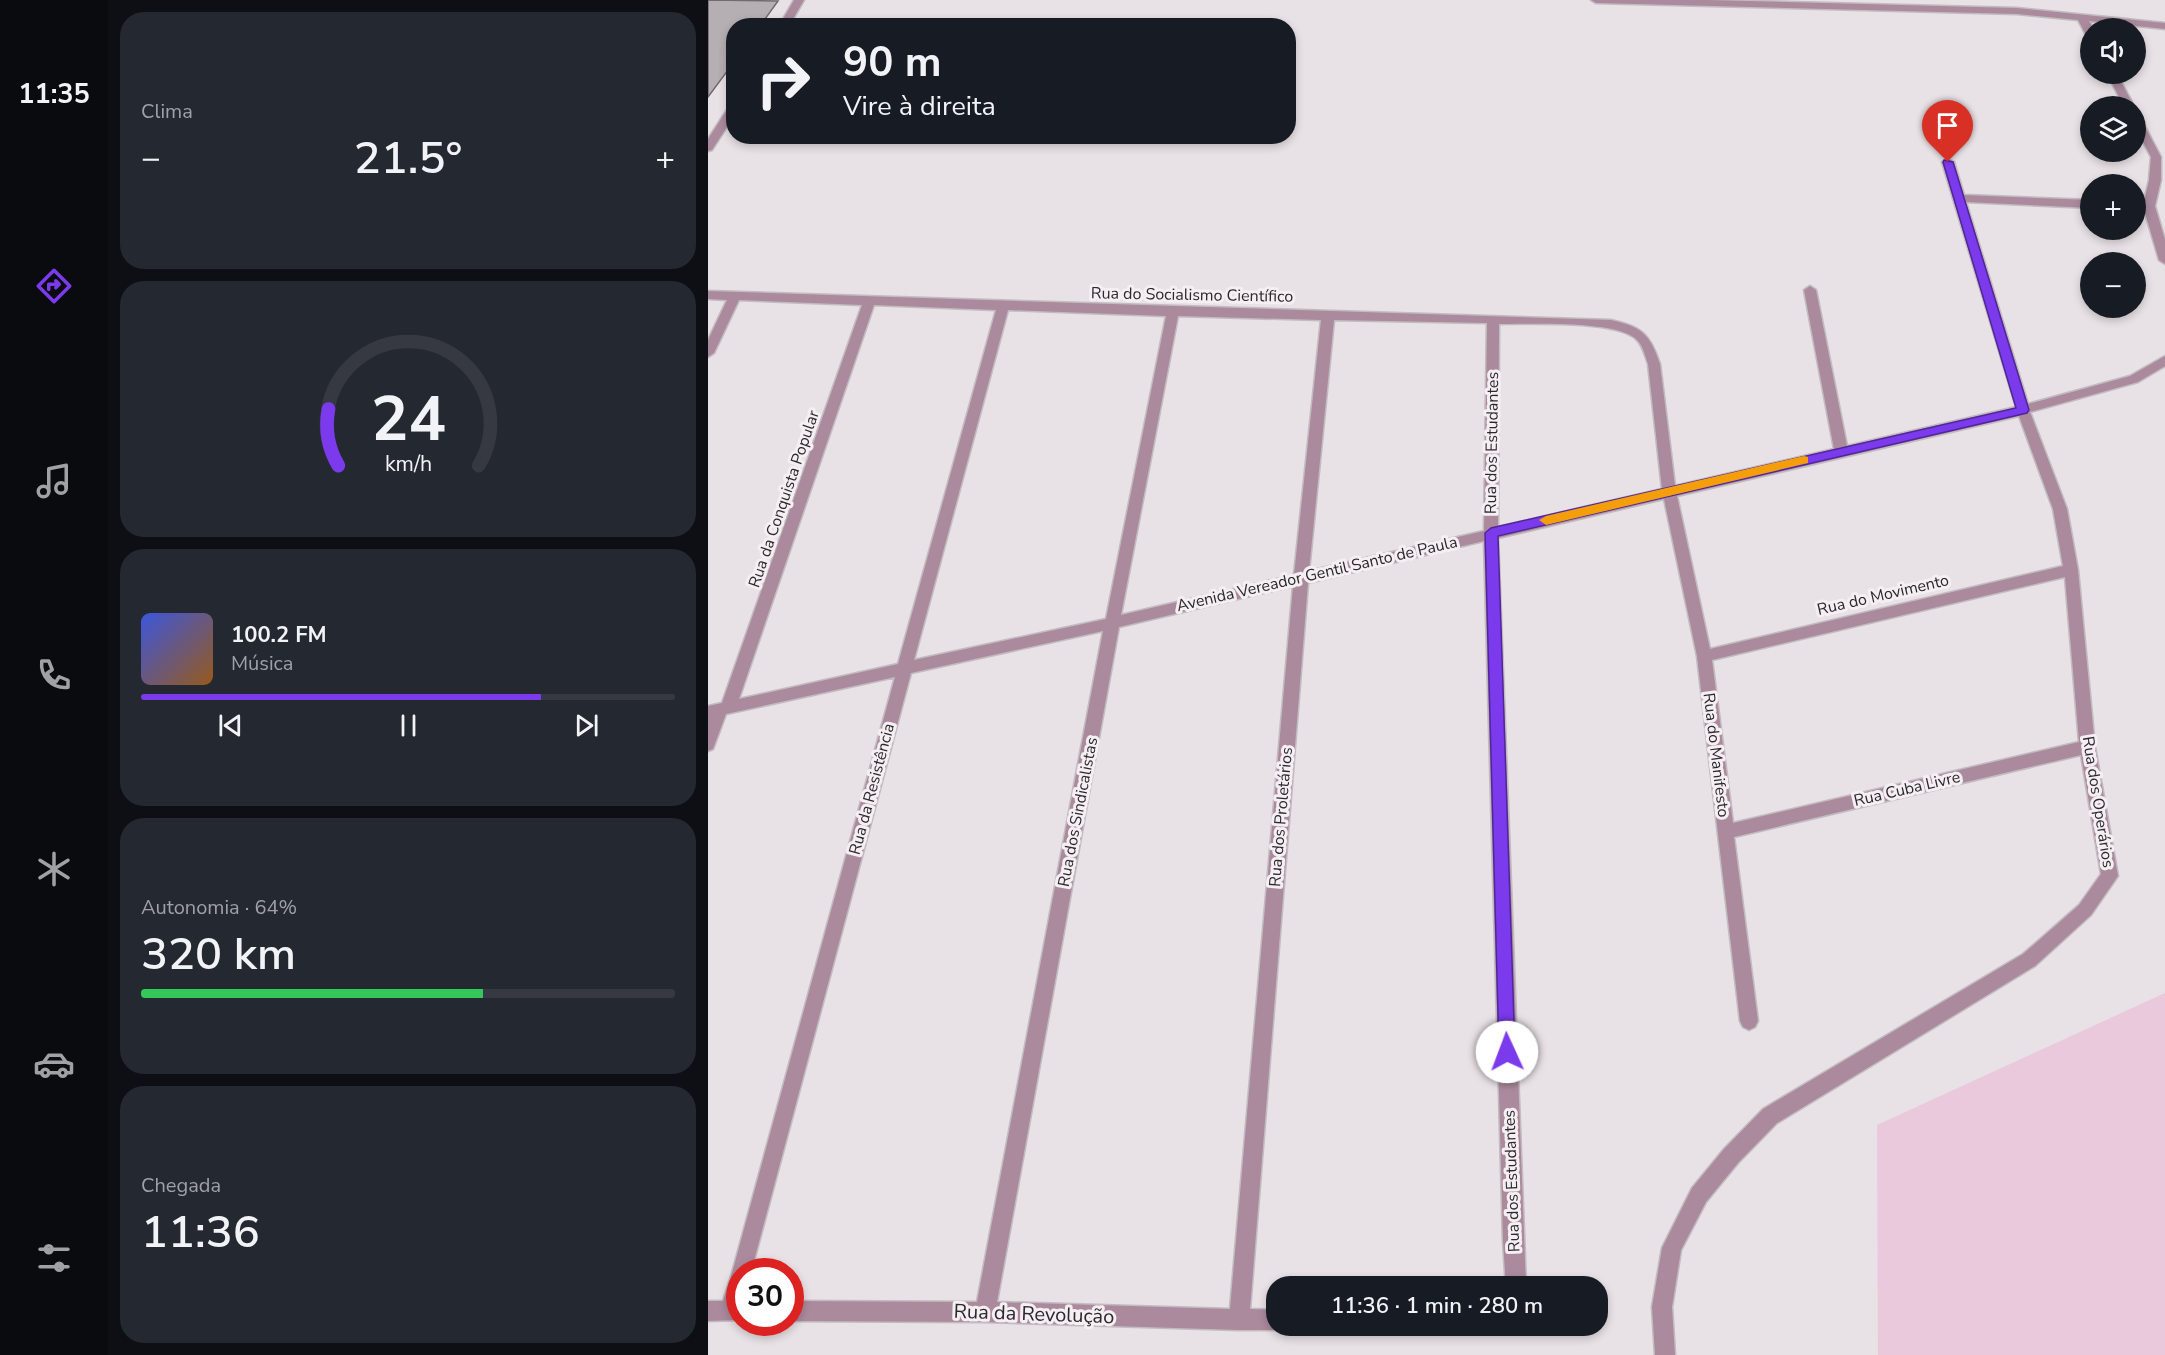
<!DOCTYPE html>
<html lang="pt">
<head>
<meta charset="utf-8">
<style>
  :root { --surface:#171b24; --page:#242831; --text:#f1f3f6; --muted:#9ea1a6; --line:#363941; --accent:#7c3aed }
  body { margin:0; font-family:"Nunito Sans",sans-serif; background:var(--page); color:var(--text); height:100vh; display:flex; flex-direction:column; font-size:22px; white-space:nowrap }
  * { box-sizing:border-box; margin:0 }
  p { font-size:20px; color:var(--muted) }
  .icon { flex:none; width:33px; height:33px; fill:none; stroke:currentColor; stroke-width:2; stroke-linecap:round; stroke-linejoin:round }
  .map { position:relative; flex:1; overflow:hidden }
  .side { display:flex; flex-direction:column; gap:12px; padding:12px; background:#0d0f14; width:600px }
  .side>* { flex:none }
  .guide { position:absolute; left:18px; top:18px; width:570px; height:126px; border-radius:24px; box-shadow:0 3px 9px #0003; background:#171b24; color:var(--text); overflow:hidden }
  .controls { position:absolute; left:1372px; top:18px; display:grid; gap:12px }
  .controls a { display:grid; place-items:center; width:66px; height:66px; border-radius:50%; background:var(--surface); box-shadow:0 3px 9px #0003; font-size:30px }
  .speed { position:absolute; left:18px; top:1258px; display:flex; gap:12px; font-size:30px; font-weight:700; text-align:center }
  .speed>* { display:grid; place-content:center; width:78px; height:78px; border-radius:50%; background:var(--surface); box-shadow:0 3px 9px #0003; line-height:1 }
  .speed .limit { border:9px solid #d22; background:#fff; color:#111 }
  .pin { position:absolute; display:grid; place-items:center; width:51px; height:51px; color:#fff; margin:-62px -26px; border-radius:50% 50% 50% 0; rotate:-45deg; box-shadow:0 0 6px #0007 }
  .pin .icon { rotate:45deg }
  .me { position:absolute; width:66px; margin:-33px; rotate:358deg; stroke-linejoin:round; filter:drop-shadow(0 0 4px #0008) }
  .turn { display:flex; align-items:center; gap:21px; height:126px; padding:0 18px; font-size:27px }
  .turn .icon { width:78px; height:78px; stroke-width:2.5 }
  .turn b { display:block; font-size:42px; line-height:51px }
  .big { font-size:45px; font-weight:600; line-height:1.1 }
  .side .widget { flex:1; display:flex; flex-direction:column; justify-content:center; gap:9px; min-width:0; padding:0 21px; border-radius:24px; background:var(--page) }
  .side .dial { align-items:center; gap:0 }
  .dial svg { height:156px; overflow:visible; fill:none; stroke:var(--line); stroke-width:7; stroke-linecap:round; text-anchor:middle }
  .dial text { fill:var(--text); stroke:none }
  .song { display:flex; align-items:center; gap:18px }
  .cover { width:72px; height:72px; border-radius:9px; background:linear-gradient(135deg,hsl(230 70% 55%),hsl(30 70% 35%)) }
  .played { height:6px; border-radius:3px; background:linear-gradient(90deg,var(--accent) 75%,var(--line) 75%) }
  .keys { display:flex; justify-content:space-around; direction:ltr }
  .heat { display:flex; justify-content:space-between; align-items:center; font-size:33px; direction:ltr }
  .charge { height:9px; border-radius:4px; background:linear-gradient(90deg,#34c759 64%,var(--line) 0) }
  .trip { position:absolute; left:558px; top:1276px; width:342px; height:60px; border-radius:24px; background:var(--surface); box-shadow:0 3px 9px #0003; font-weight:600; line-height:60px; text-align:center }
  main { display:flex; flex:1; min-height:0 }
  .tab-bar { display:flex; flex-direction:column; width:108px; justify-content:space-around; align-items:center; background:#090b0e; color:var(--muted) }
  .tab-bar .icon { width:42px; height:42px }
  .tab-bar .active { color:var(--accent) }
  .tab-bar b { font-size:27px; color:var(--text) }
  .map>svg:first-child { display:block }
</style>
</head>
<body>
<main>
<nav class="tab-bar">
<b>11:35</b>
<svg class="icon active" aria-label="directions" viewBox="0 0 24 24"><path d="M12 3l9 9-9 9-9-9zM9 14v-3h6M13 9l2 2-2 2"/></svg>
<svg class="icon" aria-label="music" viewBox="0 0 24 24"><path d="M9 18V5l10-2v13"/><circle cx="6" cy="18" r="3"/><circle cx="16" cy="16" r="3"/></svg>
<svg class="icon" aria-label="phone" viewBox="0 0 24 24"><path d="M5 4h4l2 5-3 2q2 4 5 5l2-3 5 2v4C11 20 4 13 5 4z"/></svg>
<svg class="icon" aria-label="climate" viewBox="0 0 24 24"><path d="M12 3v18M4 7l16 10M4 17L20 7"/></svg>
<svg class="icon" aria-label="car" viewBox="0 0 24 24"><path d="M5 17H2v-5l4-1 3-4h7l3 4 3 1v5h-3M9 17h6M6 11h13"/><circle cx="7" cy="17" r="2"/><circle cx="17" cy="17" r="2"/></svg>
<svg class="icon" aria-label="filters" viewBox="0 0 24 24"><path d="M4 7h16M4 17h16"/><circle cx="9" cy="7" r="2"/><circle cx="15" cy="17" r="2"/></svg>
</nav>
<section class="side">
<div class="widget"><p>Clima</p>
<div class="heat"><a>−</a><b class="big">21.5°</b><a>+</a></div>
</div>
<div class="widget dial"><svg viewBox="0 0 100 80">
<path d="M14 69A42 42 0 1 1 86 69"/>
<path d="M14 69A42 42 0 0 1 9 40" stroke="#7c3aed"/>
<text x="50" y="56" font-size="32" font-weight="700">24</text>
<text x="50" y="72" font-size="11">km/h</text>
</svg></div>
<div class="widget">
<div class="song"><i class="cover"></i><div><b>100.2 FM</b><p>Música</p></div></div>
<div class="played"></div>
<div class="keys"><svg class="icon" aria-label="previous" viewBox="0 0 24 24"><path d="M18 5L8 12l10 7zM5 5v14"/></svg><svg class="icon" aria-label="pause" viewBox="0 0 24 24"><path d="M8 5v14M16 5v14"/></svg><svg class="icon" aria-label="next" viewBox="0 0 24 24"><path d="M6 5l10 7-10 7zM19 5v14"/></svg></div>
</div>
<div class="widget"><p>Autonomia · 64%</p><b class="big">320 km</b><div class="charge"></div></div>
<div class="widget"><p>Chegada</p><b class="big">11:36</b></div>
</section>
<div class="map">
<svg width="1457" height="1355" viewBox="0 0 1457 1355">
  <rect width="100%" height="100%" fill="#e8e1e5"/>
  <!-- green -->
  <path fill="#e9c9db" d="M1457,993V1355H1170L1169,1125Z"/>
  <!-- building -->
  <path fill="#b5aeb2" stroke="#716a6e" stroke-width="1.5" d="M0,0L70,1L52,26H26V62L0,97Z"/>
  <g fill="none" stroke-linecap="round" stroke-linejoin="round">
    <!-- minor casing -->
    <g stroke="#c2bcc0" stroke-width="3">
      <path id="minor" d="M86,0H96L81,26H71Z
        M883,0H1000L1309,8L1457,23V29L1381,21L1385,28L1383,38L1379,37L1370,20L1309,14L888,3Z
        M1399,74H1409L1426,106H1416Z
        M26,104V116L4,150L0,151V139L22,105Z
        M1428,116L1433,119L1453,157V180L1447,206L1457,240V264L1451,260L1435,206L1441,180L1443,157L1428,129Z
        M1240,159L1246,162L1256,195L1383,200V208L1258,202L1320,404L1422,376L1457,356V366L1430,382L1322,412L1359,509L1370,570L1387,747L1410,876L1383,915L1327,966L1069,1123L1030,1163L998,1202L973,1250L964,1307L967,1355H947L944,1307L954,1248L984,1188L1016,1149L1055,1109L1315,954L1371,905L1393,874L1373,755L1026,837L1050,1021L1047,1027L1041,1030L1035,1027L1032,1021L989,656L956,499L790,538L818,1287H798L795,1241L776,541L600,583L542,1309L568,1310V1326L575,1327L568,1330H531L277,1322L82,1321V1301L269,1302L395,631L203,673L43,1272H32V1320L0,1321V1301H15L24,1273L187,677L18,714L5,749L0,751V706L14,703L154,305L31,300L6,353L0,357V340L19,300L0,299V291L903,320C934,327 942,334 952,364L967,486L1126,449L1096,290L1102,286L1108,290L1139,446L1308,407L1234,162ZM166,305L288,310L190,664L31,699ZM300,310L458,316L398,619L206,660ZM470,316L613,320L586,575L413,615ZM626,320L779,323L776,531L601,571ZM791,324C821,324 908,320 928,339C935,345 937,356 940,364L954,489L790,527ZM1311,416L1345,509L1355,566L1002,649L969,496ZM1357,577L1371,742L1025,823L1004,660ZM585,586L522,1309L289,1302L411,627Z"/>
    </g>
    <!-- minor -->
    <use href="#minor" fill="#ab8a9d" fill-rule="evenodd"/>
  </g>
  <!-- route -->
  <path fill="#7c3aed" stroke="#51269a" stroke-width="1.5" d="M1236,160L1245,162L1321,410L1319,413L790,536L807,1052L805,1058L799,1060L793,1058L791,1052L777,533L783,528L1308,408L1235,162Z"/>
  <!-- slow -->
  <path fill="#f59e0b" d="M1096,456L1100,457V463L838,525L831,520L838,516Z"/>
  <g text-anchor="middle" dominant-baseline="central" stroke-width="6" stroke-linejoin="round" paint-order="stroke">
    <!-- street labels -->
    <g font-size="16" fill="#2c292b" stroke="#f5eef2">
      <text transform="translate(484 295) rotate(1)">Rua do Socialismo Científico</text>
      <text transform="translate(784 443) rotate(-89)">Rua dos Estudantes</text>
      <text transform="translate(76 499) rotate(-71)">Rua da Conquista Popular</text>
      <text transform="translate(609 574) rotate(-13)">Avenida Vereador Gentil Santo de Paula</text>
      <text transform="translate(1175 595) rotate(-13)">Rua do Movimento</text>
      <text transform="translate(1008 755) rotate(83)">Rua do Manifesto</text>
      <text transform="translate(164 789) rotate(-75)">Rua da Resistência</text>
      <text transform="translate(1199 789) rotate(-13)">Rua Cuba Livre</text>
      <text transform="translate(1390 802) rotate(81)">Rua dos Operários</text>
      <text transform="translate(370 812) rotate(-79)">Rua dos Sindicalistas</text>
      <text transform="translate(573 817) rotate(-85)">Rua dos Proletários</text>
      <text transform="translate(804 1181) rotate(-92)">Rua dos Estudantes</text>
    </g>
    <!-- near-street labels -->
    <g font-size="20" fill="#2c292b" stroke="#f5eef2">
      <text transform="translate(326 1314) rotate(2)">Rua da Revolução</text>
    </g>
  </g>
</svg>
<div class="controls">
<a><svg class="icon" aria-label="sound" viewBox="0 0 24 24"><path d="M4 9h4l5-4v14l-5-4H4zM17 9q2 3 0 6"/></svg></a>
<a><svg class="icon" aria-label="layers" viewBox="0 0 24 24"><path d="M12 4l9 5-9 5-9-5zM3 14l9 5 9-5"/></svg></a>
<a>+</a>
<a>−</a>
</div>
<div class="speed"><div class="limit">30</div></div>
<div class="pin" style="left:1240px;top:162px;background:#d93025"><svg class="icon" aria-label="arrive" viewBox="0 0 24 24"><path d="M6 21V4h12l-3 4 3 4H6"/></svg></div>
<svg class="me" style="left:799px;top:1052px" viewBox="-20 -20 40 40"><circle r="19" fill="#fff"/><path d="M0-13L10 11 0 6-10 11z" fill="#7c3aed"/></svg>
<div class="trip">11:36 · 1 min · 280 m</div>
<div class="guide">
<div class="turn"><svg class="icon" aria-label="right" viewBox="0 0 24 24"><path d="M7 20v-9h11M14 6l5 5-5 5"/></svg><div><b>90 m</b>Vire à direita</div></div>
</div>
</div>
</main>
</body>
</html>
